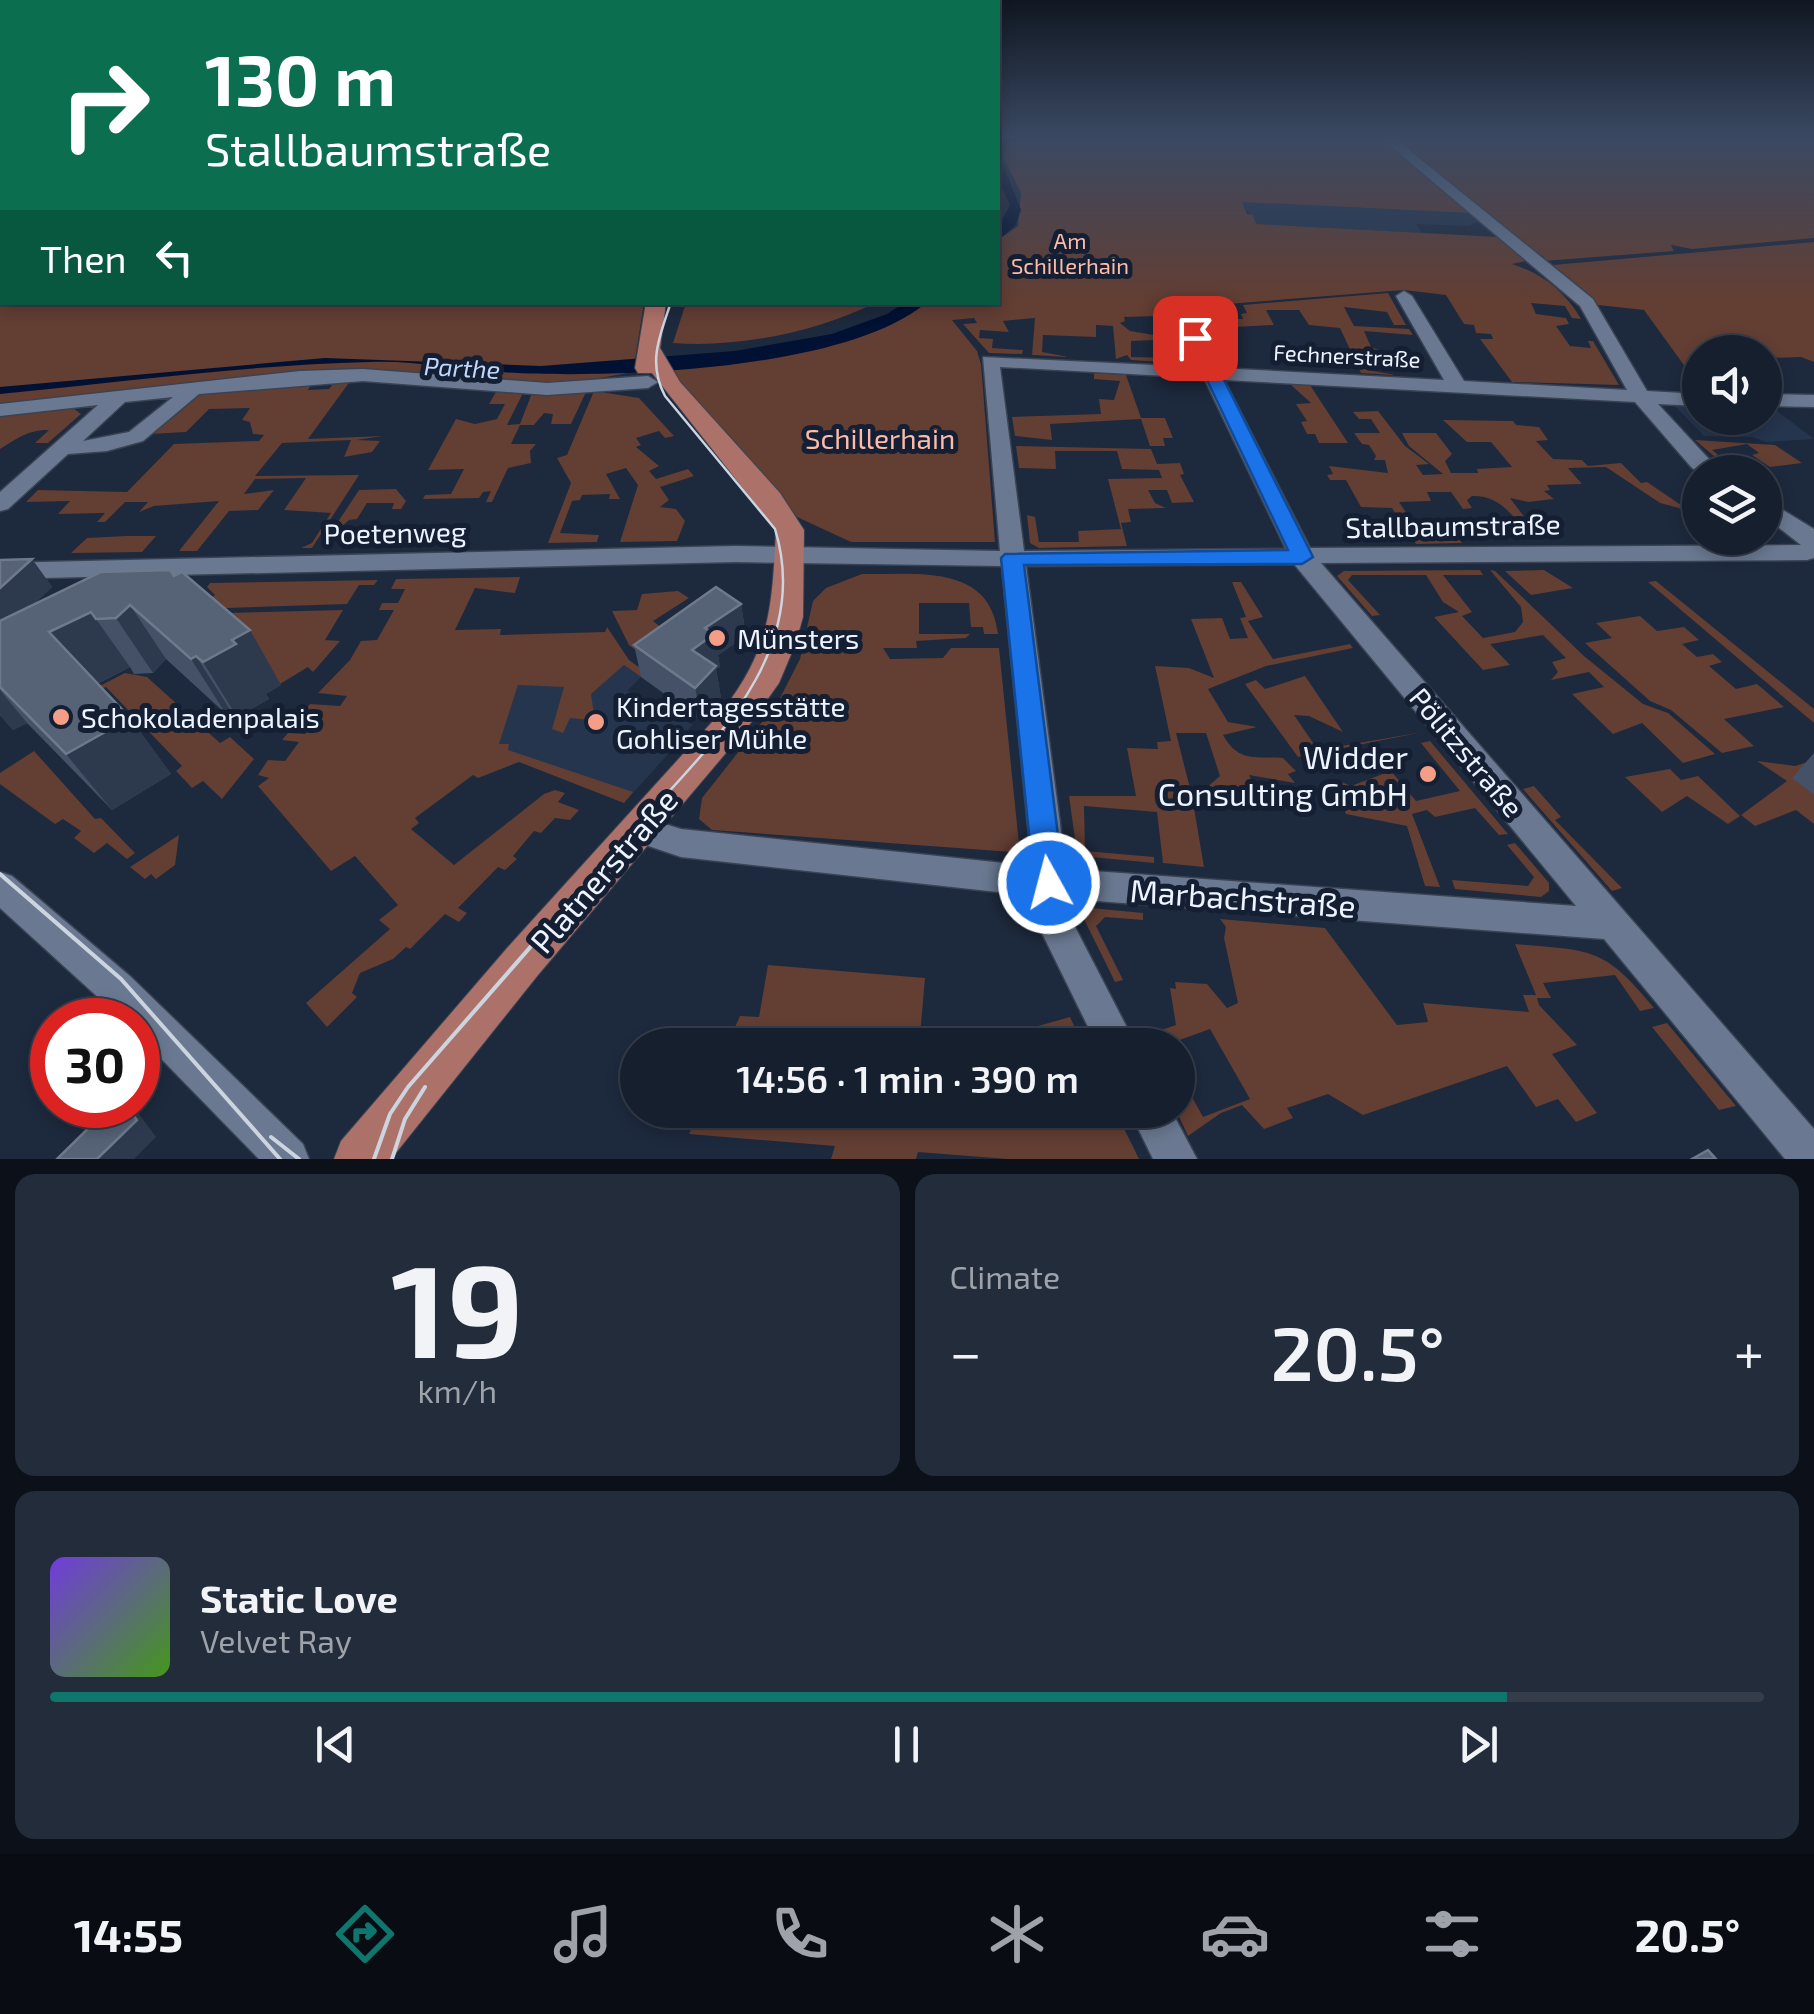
<!DOCTYPE html>
<html lang="en">
<head>
<meta charset="utf-8">
<style>
  :root { --surface:#161f2e; --page:#232c3a; --text:#f1f3f6; --muted:#9ea2aa; --line:#353d4a; --accent:#0f766e }
  body { margin:0; font-family:"Exo 2",sans-serif; background:var(--page); color:var(--text); height:100vh; display:flex; flex-direction:column; font-size:38px; white-space:nowrap }
  * { box-sizing:border-box; margin:0 }
  p { font-size:32px; color:var(--muted) }
  .icon { flex:none; width:55px; height:55px; fill:none; stroke:currentColor; stroke-width:2; stroke-linecap:round; stroke-linejoin:round }
  .map { position:relative; height:1159px; overflow:hidden }
  .side { display:flex; flex-direction:column; gap:15px; padding:15px; background:#0c1119; flex:1 }
  .side>* { flex:none }
  .banner { position:absolute; left:0px; top:0px; width:1000px; height:305px; box-shadow:0 5px 15px #0003,0 0 0 2px var(--line); background:#0b6e4f; color:#fff; overflow:hidden }
  .controls { position:absolute; left:1682px; top:335px; display:grid; gap:20px }
  .controls a { display:grid; place-items:center; width:100px; height:100px; border-radius:50%; background:var(--surface); box-shadow:0 5px 15px #0003,0 0 0 2px var(--line); font-size:50px }
  .speed { position:absolute; left:30px; top:998px; display:flex; gap:20px; font-size:50px; font-weight:700; text-align:center }
  .speed>* { display:grid; place-content:center; width:130px; height:130px; border-radius:50%; background:var(--surface); box-shadow:0 5px 15px #0003,0 0 0 2px var(--line); line-height:1 }
  .speed .limit { border:15px solid #d22; background:#fff; color:#111 }
  .pin { position:absolute; display:grid; place-items:center; width:85px; height:85px; color:#fff; margin:-42px; border-radius:20px; box-shadow:0 5px 15px #0006 }
  .me { position:absolute; width:110px; margin:-55px; rotate:353deg; stroke-linejoin:round; filter:drop-shadow(0 0 8px #0008) }
  .turn { display:flex; align-items:center; gap:35px; height:210px; padding:0 40px; font-size:45px }
  .turn .icon { width:130px; height:130px; stroke-width:2.5 }
  .turn b { display:block; font-size:70px; line-height:85px }
  .then { display:flex; align-items:center; height:95px; padding:0 40px; background:#0003; gap:20px; font-size:38px }
  .big { font-size:75px; font-weight:600; line-height:1.1 }
  .side .tile { flex:1; display:flex; flex-direction:column; justify-content:center; gap:15px; min-width:0; padding:0 35px; border-radius:20px; background:var(--page) }
  .side .dial { align-items:center; gap:0 }
  .dial b { font-size:130px; line-height:1 }
  .song { display:flex; align-items:center; gap:30px }
  .cover { width:120px; height:120px; border-radius:15px; background:linear-gradient(135deg,hsl(260 70% 55%),hsl(100 70% 35%)) }
  .played { height:10px; border-radius:5px; background:linear-gradient(90deg,var(--accent) 85%,var(--line) 85%) }
  .keys { display:flex; justify-content:space-around; direction:ltr }
  .heat { display:flex; justify-content:space-between; align-items:center; font-size:55px; direction:ltr }
  .side .tiles { flex:1; display:grid; gap:15px; grid-template-columns:1fr 1fr }
  .tile:last-child { grid-column:span 2 }
  .trip { position:absolute; left:620px; top:1028px; width:575px; height:100px; border-radius:50px; background:var(--surface); box-shadow:0 5px 15px #0003,0 0 0 2px var(--line); font-weight:600; line-height:100px; text-align:center }
  .tabs { display:flex; height:160px; justify-content:space-around; align-items:center; background:#090c12; color:var(--muted) }
  .tabs .icon { width:70px; height:70px }
  .tabs .active { color:var(--accent) }
  .tabs b { font-size:45px; color:var(--text) }
  .map>svg:first-child { display:block }
</style>
</head>
<body>
<div class="map">
<svg width="1814" height="1159" viewBox="0 0 1814 1159">
  <rect width="100%" height="100%" fill="#1d293d"/>
  <!-- built -->
  <path fill="#25354e" d="M1241,202L1470,213L1481,221L1469,226L1416,224L1422,233L1255,224Z
    M1672,403H1700V418H1765V405H1769L1814,439L1767,442L1752,437L1704,436Z
    M583,636L641,677L627,691L693,725L666,750L670,752L624,803L495,752L535,637Z"/>
  <!-- green -->
  <path fill="#623e33" d="M0,137L2,302L644,303L633,372L562,385L366,370L0,406Z
    M1029,137H1379L1470,213L1242,202L1247,214L1253,215L1256,224L1498,237L1526,261L1512,264C1541,273 1565,291 1581,319L1572,318L1565,306L1531,303L1536,314L1566,318L1569,324L1556,326L1570,346L1591,348L1588,341H1593L1619,385L1512,382L1480,339H1493L1491,334L1476,333L1474,325L1464,324L1446,295L1404,290L1164,309L1175,331H1168L1161,316L1124,317L1125,321L1120,323L1130,331L1178,339L1131,341V357L1179,358V363L1131,360L1127,355L1116,359L1113,326L1096,325V337L1043,335L1042,352L1069,357L1032,355L1035,318L1003,321L1009,332L980,330L979,338L993,339L992,348L1023,350L1022,354L989,353L963,324L977,323L974,318L952,320L977,351L981,364L995,542H851L797,517L670,370L813,349L868,334L926,303L998,302V240L1018,226L1021,193L1003,157L1009,144Z
    M1392,137H1814V238L1692,249L1671,245L1674,251L1543,261L1544,257L1521,244Z
    M1814,242V362L1801,357L1765,358V352H1700L1696,355L1700,369L1686,368L1644,310L1598,305L1553,265Z
    M1388,293L1406,325H1394L1387,312L1344,307L1354,326L1409,329L1413,335L1364,331L1371,347L1392,355L1359,350L1367,370L1396,375L1361,373L1340,328L1309,325L1299,310H1266L1274,325L1235,327L1231,319H1243L1241,314L1247,313L1243,305Z
    M686,303V302L875,303C816,332 739,348 673,343Z
    M1094,373L1126,375L1141,418H1165L1173,438H1163L1165,446H1150L1141,419L1050,424L1052,440L1015,436L1012,417L1101,414L1099,399L1114,400L1120,381L1094,379Z
    M336,380H351L308,439L383,436L356,440L380,441L372,452L344,457L351,440L282,443L255,476L359,475L312,548H301L312,543L331,513L284,510L306,478L255,479L244,494L274,490L258,510L229,511L197,551H179L219,501L154,506L139,512L148,502H125L105,522H97L105,513L58,514L70,501L26,502L38,490L127,492L174,444L259,441L264,435L253,434L250,422L242,420L250,408L209,409L186,432L150,434L194,392L313,381L308,390L329,389Z
    M1290,384L1310,385L1348,443H1319L1315,434H1307L1301,422L1307,421L1296,404L1311,403Z
    M594,391L639,398L674,436L665,438L659,431L636,438L641,445L636,447L659,466L649,471L656,479L688,469L694,476L660,487L669,500L660,507L676,509L685,521L677,541L620,542L638,485L626,468L606,474L620,499H609L610,494L582,495L580,500L572,501L560,533L599,535L597,542L548,543L571,483L557,458L567,455Z
    M496,392L523,393L507,425L520,424L532,393L586,392L571,424H551L553,414L544,413L534,425H520L511,444H536L530,451L531,463L508,468L492,502H486L491,491L483,492L479,498L423,499L425,495L451,494L464,469L428,470L456,419L475,424L497,419L505,404H489Z
    M73,408L81,414L48,443H35L49,430C27,430 18,438 0,449V415Z
    M1378,411L1405,446L1429,464L1416,465L1423,475L1443,474L1409,446L1402,433H1436L1452,454L1445,461L1451,473H1478L1477,469L1512,467L1491,442H1467L1443,420L1513,421L1516,425L1539,427L1548,440L1536,441L1553,459L1582,460L1588,466L1621,463L1641,483L1647,482L1690,511L1660,503L1606,467L1568,468L1582,484L1547,485L1550,490L1544,491L1554,499L1528,502L1510,498L1538,535L1529,536C1513,516 1500,495 1472,496L1467,500L1472,508L1463,509L1451,492H1427L1431,501L1399,502L1422,537H1457L1462,543L1416,544L1392,508L1361,507L1346,480H1330L1327,475L1333,474L1329,466L1388,473L1385,460H1374L1376,456L1369,445L1362,444L1354,433H1380L1371,419H1359L1353,412Z
    M1695,440L1775,445L1802,463L1770,467L1752,455L1759,453L1747,444L1712,450L1733,467H1727Z
    M1016,446L1151,449L1157,464L1180,463L1184,474L1180,475L1194,502L1172,503L1167,490H1148L1155,503L1166,508L1128,509L1131,522L1121,523L1127,546L1039,548L1030,543L1027,515L1035,517L1039,542H1079L1078,531L1121,529L1108,479L1162,478L1159,470L1122,469L1117,451H1055L1056,469L1019,468Z
    M396,489L406,501L401,509H392L394,503H367L357,519L349,520L326,540L359,490Z
    M126,536H156L142,552L71,553L87,538Z
    M1480,570L1483,575H1443L1472,612L1462,616L1483,638L1515,632L1523,622L1521,607L1490,570L1495,571L1584,656L1643,704L1668,713L1715,754L1683,763L1642,723L1613,734L1572,694L1604,687L1589,672L1551,680L1558,672L1552,662L1566,658L1543,635L1490,644L1510,665L1483,670L1434,617L1459,612L1443,602L1426,575H1352L1348,580L1380,615L1372,616L1337,576L1344,571Z
    M1544,570L1573,588L1531,595L1505,571Z
    M862,574C916,575 990,563 998,634H984L983,627H971L969,603H919V634H970L966,638L916,641L917,648H883L890,659L943,658L951,648H999L1019,844L1012,852L712,830L699,819L702,798L778,702L800,659L813,601L826,588Z
    M520,577L515,593L475,588L455,630L501,629L500,635L605,632L607,627L629,660L647,673L641,677L624,665L591,694L594,714L590,720L570,718L563,733L552,729L564,687L518,685L499,744H509L508,750L633,792L624,803L519,762L478,778L473,775L415,818L419,823L411,829L454,865L544,794L555,790L565,793L558,802L579,810L570,820L555,818L541,833L534,831L513,856L517,859L505,870L498,867L458,908L467,913L459,922L445,914L410,949L406,947L393,959L360,973L352,993L357,997L327,1027L306,1003L390,929L379,920L398,905L355,856L331,871L258,786L269,778L258,775L268,760L285,761L299,742L282,740L288,733L305,734L318,716L302,714L310,704L340,706L347,696L318,693L350,660L361,641L377,640L394,610H379L382,603H398L405,589H391L396,579Z
    M378,580L374,585H359L347,604L197,609L215,595L207,587L210,583Z
    M1656,581L1814,709V723L1648,582Z
    M1232,582H1241L1263,617L1248,621L1273,659L1350,644L1353,648L1266,666L1208,689L1228,722L1257,727L1223,735C1239,763 1255,756 1283,758L1296,771L1288,774L1295,783L1249,775L1259,796L1300,802L1316,812L1209,804L1205,789L1220,776L1206,733H1176L1192,796L1204,867L1163,863L1157,812L1084,806L1085,851L1154,857V863L1091,857L1076,846L1069,796H1136L1127,748L1158,749L1157,742L1171,741L1155,666L1189,668L1214,678L1191,619L1222,618L1230,639L1248,638L1240,618L1246,617Z
    M678,591L689,598L653,621L672,636L642,655L629,645L612,611L637,610L642,594Z
    M343,610L325,640L340,641L313,672L308,667L280,684L189,614Z
    M1640,616L1657,631L1684,627L1699,640L1682,644L1697,657L1713,654L1722,662L1709,666L1736,689L1757,684L1784,707L1724,719L1754,746L1722,753L1671,710L1650,701L1585,643L1612,638L1596,623Z
    M125,673L147,677L220,743L230,737L254,759L222,799L203,781L192,788L176,771L182,766L106,687L84,694Z
    M1305,676L1343,732L1309,716L1294,715L1318,750L1423,732L1298,757L1245,684L1256,680L1265,689Z
    M1430,741L1508,834L1499,835L1475,808L1435,817L1427,810L1412,814L1440,887L1425,886L1407,826L1346,814L1334,779L1351,786L1391,771L1416,801L1460,791L1421,743Z
    M34,751L95,819L101,818L135,853L127,859L107,843L94,853L74,838L81,831L63,819L55,824L0,784V773Z
    M1814,760V824L1796,810L1755,826L1741,815L1787,781L1757,761L1795,766Z
    M1670,769L1681,780L1698,776L1740,816L1728,824L1687,796L1662,812L1625,777Z
    M1534,786L1561,817L1555,820L1622,888L1612,891L1523,789Z
    M179,835L175,865L156,879L151,874L145,879L130,867Z
    M1515,843L1549,883V891L1541,897L1455,889L1452,880L1528,886L1534,877L1507,845Z
    M1091,908L1143,913V920L1105,917L1096,926L1123,980L1115,982L1083,917Z
    M1220,919L1325,928L1397,1025L1428,1022L1423,1003L1529,1012L1523,995H1536L1515,944C1592,951 1603,946 1654,1008L1640,1011L1615,975L1543,983L1551,998H1537L1539,1005L1577,1045L1552,1054L1597,1113L1576,1122L1558,1099L1536,1107L1507,1066L1363,1115L1328,1094L1287,1108L1293,1118L1264,1129L1242,1105L1221,1113L1188,1136L1176,1110L1178,1091L1187,1088L1203,1117L1250,1099L1210,1029L1166,1045H1145L1141,1037L1176,1025L1170,988L1176,989L1175,982L1207,984L1227,1008L1238,1003L1224,938L1226,927Z
    M768,965L925,978L920,1036L978,1043L1070,1017L1083,1045H727L740,1016L759,1017Z
    M1667,1023L1736,1106L1719,1110L1652,1027Z
    M699,1110H1115L1139,1159H1007L918,1152L916,1159H831L835,1146L689,1134Z"/>
  <!-- water -->
  <path fill="#011133" d="M1005,137H1021L1006,144L1000,157L1021,210L1015,226L998,240V227L1010,205L998,179V140Z
    M904,303H926C843,372 604,379 498,372C456,370 413,360 370,362C247,365 123,382 0,394V387L325,358L541,366L735,351L832,334L887,314Z"/>
  <g fill="none" stroke-linecap="round" stroke-linejoin="round">
    <!-- minor casing -->
    <g stroke="#3a4354" stroke-width="3">
      <path id="minor" d="M1380,137H1393L1593,299L1647,391L1700,394V406L1658,404L1708,458L1726,472H1700L1692,468L1635,402L1224,380L1310,548L1801,545L1765,517V499L1814,529V558L1807,560L1321,563L1814,1129V1159H1785L1604,939L1070,899L1073,923L1136,1045H1097L1038,925L1035,896L681,857L628,839L623,829L628,819L639,816L681,829L1032,866L1002,566L735,562L0,579V563L735,546L1000,551L983,357L1198,367L1170,309L1179,304L1188,309L1218,368L1444,380L1396,296L1404,291L1412,296L1464,381L1627,390L1580,306ZM1000,367L1204,378L1286,549L1024,551ZM1294,564L1576,906L1066,869L1026,566Z
        M363,369L547,383L648,376L658,382L648,388L547,395L363,381L199,394L143,441L107,451L68,454L8,509L0,511V492L98,405L0,416V404L300,371ZM173,397L129,432L83,441L125,402Z
        M1765,394L1814,395V407L1765,406Z
        M0,872L12,876L131,977L303,1144L309,1159H259L138,1035V1020H123L0,908Z
        M1129,1110H1171L1197,1159H1153Z"/>
    </g>
    <!-- major casing -->
    <g stroke="#3a4354" stroke-width="2">
      <path id="major" d="M646,302H666L660,348L680,382L780,493L804,530L803,617L795,645L779,683L747,728L538,975L391,1159H334L341,1141L508,947L723,710C771,648 772,606 776,530L652,373H638L635,368Z"/>
    </g>
    <!-- minor -->
    <use href="#minor" fill="#6a7991" fill-rule="evenodd"/>
    <!-- major -->
    <use href="#major" fill="#ac7169" fill-rule="evenodd"/>
    <!-- tram-far1 -->
    <path stroke="#ccd4e0" stroke-width="2.5" d="M622,843C699,755 815,659 775,529L665,396C647,362 660,336 671,302"/>
    <!-- tram -->
    <path stroke="#ccd4e0" stroke-width="4" d="M0,874L121,979L280,1159
      M271,1137L299,1159
      M374,1159L390,1114L408,1087L624,840
      M392,1159L405,1119L425,1087"/>
  </g>
  <!-- wall -->
  <path fill="#445166" d="M32,559L52,587L33,605L174,576L281,685L266,694L269,699L237,717L231,711L226,714L166,659L153,673L134,674L130,667L97,684L130,718L171,774L112,810L27,723L13,730L0,715V560Z
    M741,604L746,636L718,655L720,667L716,669L721,698L702,721L641,677L634,645Z
    M1814,753V795L1792,778Z"/>
  <!-- shaded-wall -->
  <path fill="#2d3a4e" d="M32,559L52,587L0,636V588Z
    M741,604L746,636L718,655L720,667L716,669L721,698L702,721L695,688L692,650L705,628Z
    M130,605L166,659L153,673L116,618Z
    M91,612L130,667L90,687L49,632Z
    M250,630L281,685L266,694L269,699L237,717L203,662L232,640Z
    M196,656L231,711L226,714L191,659Z
    M0,690L27,723L13,730L0,715Z
    M130,718L171,774L112,810L66,754Z
    M126,1105H129L139,1114L156,1137L134,1159H97Z"/>
  <!-- building -->
  <path fill="#566376" stroke="#6e7a8c" stroke-width="2.5" d="M32,559L22,568L0,588V560Z
    M170,570L174,576L182,572L250,630L232,640L236,644L203,662L196,656L191,659L130,605L116,618L96,619L91,612L49,632L130,718L66,754L0,687V621L101,572Z
    M716,587L741,604L705,628L714,634L692,650L716,666L695,688L634,645Z
    M112,1105H126L137,1120L97,1159H57Z
    M1708,1150L1716,1159H1692Z"/>
  <!-- sky -->
  <linearGradient id="sky" x2="0" y2="1"><stop stop-color="#101722"/><stop offset="0.46" stop-color="#3a4962"/><stop offset="1" stop-color="#3a4962" stop-opacity="0"/></linearGradient>
  <rect width="1814" height="299" fill="url(#sky)"/>
  <!-- route -->
  <path fill="#1a73e8" stroke="#114b97" stroke-width="2.5" d="M1195,333L1203,338L1313,557L1302,564L1024,565L1064,883L1060,892L1049,896L1038,892L1034,883L1001,558L1005,554L1288,550L1187,338Z"/>
  <!-- markers -->
  <g fill="#f49e87" stroke="#141f33" stroke-width="4">
    <circle cx="717" cy="638" r="10"/>
    <circle cx="61" cy="717" r="10"/>
    <circle cx="596" cy="722" r="10"/>
    <circle cx="1428" cy="774" r="10"/>
  </g>
  <g text-anchor="middle" dominant-baseline="central" stroke-width="10" stroke-linejoin="round" paint-order="stroke">
    <!-- far-park labels -->
    <g font-size="22" fill="#fdbba9" stroke="#141f33">
      <text x="1070" y="240">Am<tspan x="1070" dy="25">Schillerhain</tspan></text>
    </g>
    <!-- far-street labels -->
    <g font-size="22" fill="#edf4ff" stroke="#141f33">
      <text transform="translate(1347 355) rotate(3)">Fechnerstraße</text>
    </g>
    <!-- far-water labels -->
    <g font-size="25" font-style="italic" fill="#c0d8ff" stroke="#141f33">
      <text transform="translate(462 367) rotate(3)">Parthe</text>
    </g>
    <!-- park labels -->
    <g font-size="28" fill="#fdbba9" stroke="#141f33">
      <text x="880" y="438">Schillerhain</text>
    </g>
    <!-- street labels -->
    <g font-size="28" fill="#edf4ff" stroke="#141f33">
      <text transform="translate(1453 525) rotate(-1)">Stallbaumstraße</text>
      <text transform="translate(395 532) rotate(-1)">Poetenweg</text>
      <text transform="translate(1467 752) rotate(50)">Pölitzstraße</text>
    </g>
    <!-- poi labels -->
    <g font-size="28" fill="#edf4ff" stroke="#141f33" text-anchor="start">
      <text x="737" y="638">Münsters</text>
      <text x="616" y="706">Kindertagesstätte<tspan x="616" dy="32">Gohliser Mühle</tspan></text>
      <text x="81" y="717">Schokoladenpalais</text>
    </g>
    <!-- near-poi labels -->
    <g font-size="32" fill="#edf4ff" stroke="#141f33" text-anchor="end">
      <text x="1408" y="756">Widder<tspan x="1408" dy="37">Consulting GmbH</tspan></text>
    </g>
    <!-- near-street labels -->
    <g font-size="32" fill="#edf4ff" stroke="#141f33">
      <text transform="translate(603 870) rotate(-49)">Platnerstraße</text>
      <text transform="translate(1243 897) rotate(4)">Marbachstraße</text>
    </g>
  </g>
</svg>
<div class="controls">
<a><svg class="icon" aria-label="sound" viewBox="0 0 24 24"><path d="M4 9h4l5-4v14l-5-4H4zM17 9q2 3 0 6"/></svg></a>
<a><svg class="icon" aria-label="layers" viewBox="0 0 24 24"><path d="M12 4l9 5-9 5-9-5zM3 14l9 5 9-5"/></svg></a>
</div>
<div class="speed"><div class="limit">30</div></div>
<div class="pin" style="left:1195px;top:338px;background:#d93025"><svg class="icon" aria-label="arrive" viewBox="0 0 24 24"><path d="M6 21V4h12l-3 4 3 4H6"/></svg></div>
<svg class="me" style="left:1049px;top:883px" viewBox="-20 -20 40 40"><circle r="17" fill="#1a73e8" stroke="#fff" stroke-width="3"/><path d="M0-11L8 9 0 5-8 9z" fill="#fff"/></svg>
<div class="trip">14:56 · 1 min · 390 m</div>
<div class="banner">
<div class="turn"><svg class="icon" aria-label="right" viewBox="0 0 24 24"><path d="M7 20v-9h11M14 6l5 5-5 5"/></svg><div><b>130 m</b>Stallbaumstraße</div></div>
<div class="then">Then<svg class="icon" aria-label="left" viewBox="0 0 24 24"><path d="M17 20v-9H6M10 6l-5 5 5 5"/></svg></div>
</div>
</div>
<section class="side">
<div class="tiles">
<div class="tile dial"><b>19</b><p>km/h</p></div>
<div class="tile"><p>Climate</p>
<div class="heat"><a>−</a><b class="big">20.5°</b><a>+</a></div>
</div>
<div class="tile">
<div class="song"><i class="cover"></i><div><b>Static Love</b><p>Velvet Ray</p></div></div>
<div class="played"></div>
<div class="keys"><svg class="icon" aria-label="previous" viewBox="0 0 24 24"><path d="M18 5L8 12l10 7zM5 5v14"/></svg><svg class="icon" aria-label="pause" viewBox="0 0 24 24"><path d="M8 5v14M16 5v14"/></svg><svg class="icon" aria-label="next" viewBox="0 0 24 24"><path d="M6 5l10 7-10 7zM19 5v14"/></svg></div>
</div>
</div>
</section>
<nav class="tabs">
<b>14:55</b>
<svg class="icon active" aria-label="directions" viewBox="0 0 24 24"><path d="M12 3l9 9-9 9-9-9zM9 14v-3h6M13 9l2 2-2 2"/></svg>
<svg class="icon" aria-label="music" viewBox="0 0 24 24"><path d="M9 18V5l10-2v13"/><circle cx="6" cy="18" r="3"/><circle cx="16" cy="16" r="3"/></svg>
<svg class="icon" aria-label="phone" viewBox="0 0 24 24"><path d="M5 4h4l2 5-3 2q2 4 5 5l2-3 5 2v4C11 20 4 13 5 4z"/></svg>
<svg class="icon" aria-label="climate" viewBox="0 0 24 24"><path d="M12 3v18M4 7l16 10M4 17L20 7"/></svg>
<svg class="icon" aria-label="car" viewBox="0 0 24 24"><path d="M5 17H2v-5l4-1 3-4h7l3 4 3 1v5h-3M9 17h6M6 11h13"/><circle cx="7" cy="17" r="2"/><circle cx="17" cy="17" r="2"/></svg>
<svg class="icon" aria-label="filters" viewBox="0 0 24 24"><path d="M4 7h16M4 17h16"/><circle cx="9" cy="7" r="2"/><circle cx="15" cy="17" r="2"/></svg>
<b>20.5°</b>
</nav>
</body>
</html>
